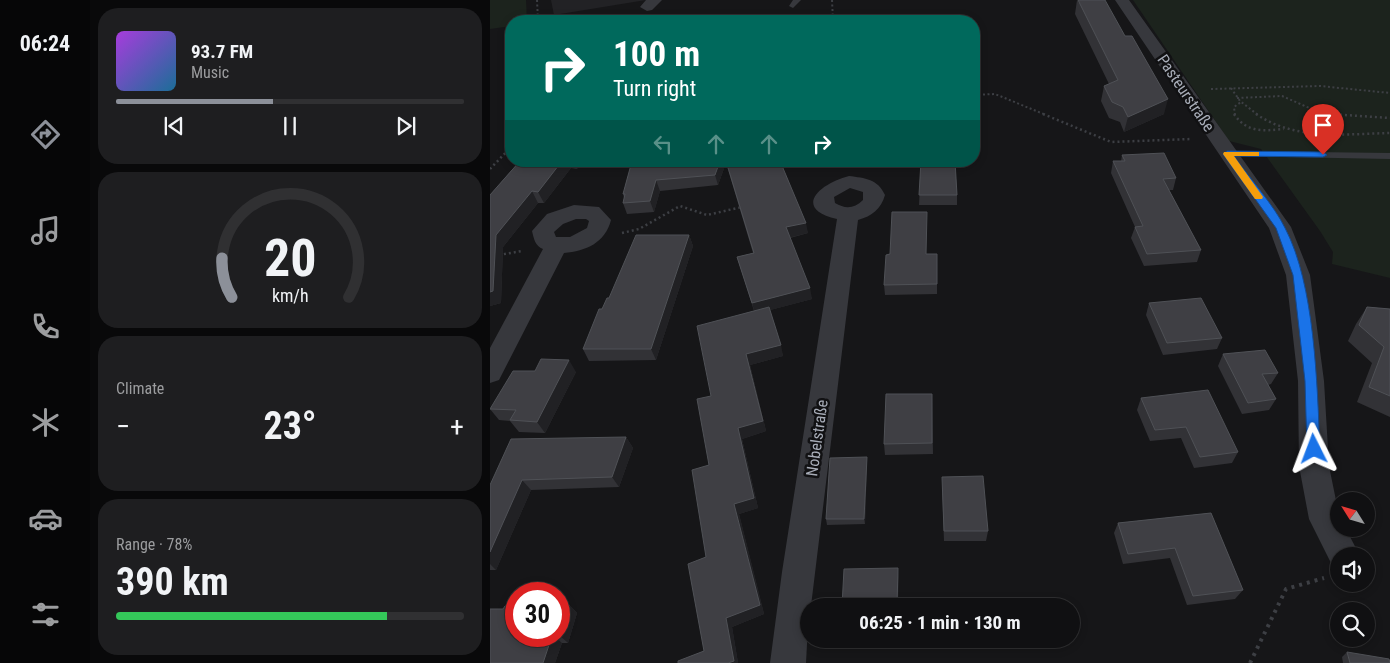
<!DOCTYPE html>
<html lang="en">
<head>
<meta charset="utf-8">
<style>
  :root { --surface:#101012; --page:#1e1e20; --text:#f1f3f6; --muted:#9c9d9f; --line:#303032; --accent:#8c9099 }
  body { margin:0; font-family:"Roboto Condensed",sans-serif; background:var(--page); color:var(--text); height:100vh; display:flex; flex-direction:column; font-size:19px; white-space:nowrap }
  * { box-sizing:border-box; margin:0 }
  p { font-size:16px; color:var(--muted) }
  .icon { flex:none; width:28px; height:28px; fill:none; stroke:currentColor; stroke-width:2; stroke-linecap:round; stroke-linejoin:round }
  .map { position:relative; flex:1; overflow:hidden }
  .panel { display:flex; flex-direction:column; gap:8px; padding:8px; background:#09090a; width:400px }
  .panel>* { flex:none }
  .guide { position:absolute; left:15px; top:15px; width:475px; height:152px; border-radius:20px; box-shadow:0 2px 8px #0003,0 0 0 1px var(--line); background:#00695c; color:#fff; overflow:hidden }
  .needle { width:32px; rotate:307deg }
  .controls { position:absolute; left:840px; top:492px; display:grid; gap:10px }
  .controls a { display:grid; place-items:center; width:45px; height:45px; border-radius:50%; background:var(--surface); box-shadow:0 2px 8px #0003,0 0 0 1px var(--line); font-size:25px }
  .speed { position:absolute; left:15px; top:582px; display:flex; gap:10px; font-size:25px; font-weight:700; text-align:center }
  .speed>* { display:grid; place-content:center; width:65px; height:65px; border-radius:50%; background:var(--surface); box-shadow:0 2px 8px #0003,0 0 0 1px var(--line); line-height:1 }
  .speed .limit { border:8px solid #d22; background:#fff; color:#111 }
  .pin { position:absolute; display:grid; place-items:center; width:42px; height:42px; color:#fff; margin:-51px -21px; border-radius:50% 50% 50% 0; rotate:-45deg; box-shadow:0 0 5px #0007 }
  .pin .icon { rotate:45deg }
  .me { position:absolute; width:55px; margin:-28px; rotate:357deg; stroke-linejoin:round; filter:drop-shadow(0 0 4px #0008) }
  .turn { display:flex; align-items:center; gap:18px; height:105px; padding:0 25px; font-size:22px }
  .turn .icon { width:65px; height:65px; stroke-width:2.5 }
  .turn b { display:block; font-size:35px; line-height:42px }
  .lanes { display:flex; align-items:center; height:48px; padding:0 25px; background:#0003; justify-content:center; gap:25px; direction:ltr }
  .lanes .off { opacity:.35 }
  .big { font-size:38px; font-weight:700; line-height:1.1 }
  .panel .card { flex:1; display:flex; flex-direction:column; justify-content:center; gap:8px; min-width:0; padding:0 18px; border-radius:20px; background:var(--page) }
  .panel .dial { align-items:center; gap:0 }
  .dial svg { height:130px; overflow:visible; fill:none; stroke:var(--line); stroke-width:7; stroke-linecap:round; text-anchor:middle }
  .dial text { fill:var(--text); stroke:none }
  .song { display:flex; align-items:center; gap:15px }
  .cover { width:60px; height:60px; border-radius:8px; background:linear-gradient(135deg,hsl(280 70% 55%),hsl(200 70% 35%)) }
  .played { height:5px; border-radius:2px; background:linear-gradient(90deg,var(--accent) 45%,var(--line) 45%) }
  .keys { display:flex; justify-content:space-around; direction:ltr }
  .heat { display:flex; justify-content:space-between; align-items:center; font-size:28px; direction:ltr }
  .charge { height:8px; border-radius:4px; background:linear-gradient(90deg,#34c759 78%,var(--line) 0) }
  .trip { position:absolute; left:310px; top:598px; width:280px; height:50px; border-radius:25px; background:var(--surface); box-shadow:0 2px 8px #0003,0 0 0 1px var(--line); font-weight:700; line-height:50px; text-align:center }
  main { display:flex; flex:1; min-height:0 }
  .tab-bar { display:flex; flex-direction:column; width:90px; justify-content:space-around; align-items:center; background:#060607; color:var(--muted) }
  .tab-bar .icon { width:35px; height:35px }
  .tab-bar .active { color:var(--accent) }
  .tab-bar b { font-size:22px; color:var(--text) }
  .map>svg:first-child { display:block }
</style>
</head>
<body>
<main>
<nav class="tab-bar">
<b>06:24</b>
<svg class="icon active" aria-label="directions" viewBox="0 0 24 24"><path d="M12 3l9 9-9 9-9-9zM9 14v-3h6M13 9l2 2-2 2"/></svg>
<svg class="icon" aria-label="music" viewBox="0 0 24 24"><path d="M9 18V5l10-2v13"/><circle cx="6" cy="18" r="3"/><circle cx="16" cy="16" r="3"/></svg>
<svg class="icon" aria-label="phone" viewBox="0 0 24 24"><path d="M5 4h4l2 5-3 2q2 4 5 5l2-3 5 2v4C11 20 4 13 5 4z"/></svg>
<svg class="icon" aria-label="climate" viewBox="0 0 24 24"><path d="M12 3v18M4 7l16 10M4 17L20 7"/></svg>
<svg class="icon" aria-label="car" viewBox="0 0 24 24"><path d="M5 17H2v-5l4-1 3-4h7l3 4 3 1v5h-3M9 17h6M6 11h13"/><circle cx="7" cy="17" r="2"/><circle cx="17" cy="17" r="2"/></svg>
<svg class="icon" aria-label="filters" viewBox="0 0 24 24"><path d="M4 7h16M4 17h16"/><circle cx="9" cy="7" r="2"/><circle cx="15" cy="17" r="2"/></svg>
</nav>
<section class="panel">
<div class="card">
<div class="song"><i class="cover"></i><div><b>93.7 FM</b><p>Music</p></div></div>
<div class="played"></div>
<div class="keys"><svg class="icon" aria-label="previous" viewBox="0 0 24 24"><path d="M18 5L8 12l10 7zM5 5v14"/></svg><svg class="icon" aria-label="pause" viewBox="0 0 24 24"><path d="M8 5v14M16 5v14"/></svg><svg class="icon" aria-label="next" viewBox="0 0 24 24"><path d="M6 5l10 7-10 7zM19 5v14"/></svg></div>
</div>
<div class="card dial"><svg viewBox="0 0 100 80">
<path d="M14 69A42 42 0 1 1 86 69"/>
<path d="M14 69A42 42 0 0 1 8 45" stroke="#8c9099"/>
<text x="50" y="56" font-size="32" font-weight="700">20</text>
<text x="50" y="72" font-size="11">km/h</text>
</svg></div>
<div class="card"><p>Climate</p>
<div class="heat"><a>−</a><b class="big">23°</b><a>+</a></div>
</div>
<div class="card"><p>Range · 78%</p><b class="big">390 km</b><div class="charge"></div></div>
</section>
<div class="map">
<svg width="900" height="663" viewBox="0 0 900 663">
  <rect width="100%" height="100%" fill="#161618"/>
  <!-- built -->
  <path fill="#222225" d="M61,0H156L64,15Z"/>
  <!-- green -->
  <path fill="#1c231d" d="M0,0H36L37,21H21V26L0,29Z
    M643,0H900V278L842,264L843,252L830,231L771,149L739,141Z"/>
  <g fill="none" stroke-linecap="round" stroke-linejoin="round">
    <!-- path-far2 -->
    <path stroke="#3d3f44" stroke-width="2" stroke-dasharray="2 2.5" stroke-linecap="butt" d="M47,0L48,21
      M342,0L343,21
      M741,88L750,101L768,115
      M721,89L830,86L900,93
      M484,95L505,94L556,115
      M747,98L792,96L824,110L848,115
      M745,115L744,107L751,102"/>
    <!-- path-far1 -->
    <path stroke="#3d3f44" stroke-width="2.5" stroke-dasharray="2 3" stroke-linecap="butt" d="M553,114L621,142L701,139
      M744,114C757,133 773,131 794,129
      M766,114C806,141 855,134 900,133
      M840,114L900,118
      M331,161L335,170
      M0,169L21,147
      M132,233L149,229L190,206L217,215L252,207
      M9,255L32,251"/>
    <!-- path -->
    <path stroke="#3d3f44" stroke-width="4" stroke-dasharray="3 5" stroke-linecap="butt" d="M760,663L796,589L834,578"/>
    <!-- lane -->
    <path fill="#37383d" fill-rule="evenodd" d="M303,0H311L303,8L299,6Z
      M737,151L900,153V159L734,156L732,154Z"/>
    <!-- street -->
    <path fill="#37383d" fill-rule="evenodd" d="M156,0H172L162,10L157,11L150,7Z
      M625,0H639L801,227L820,275L834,381L839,466L849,515V529H856L870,556H849V569L843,567L819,519L809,466L808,381L796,275L779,228Z
      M359,176C375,178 388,179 395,195C391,209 382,216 368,220L321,606H319L316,663H280L292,572L347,219C301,208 331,183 359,176ZM360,188L373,192V200C364,209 355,209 345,203L344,197Z
      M84,205L109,207L121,220C115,243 96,251 74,253L9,380L0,383V348L53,249C45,246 44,239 42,231L57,214ZM86,219H96L99,221L97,228L80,237H66L64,232L73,224Z"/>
  </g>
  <!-- wall -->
  <path fill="#323236" d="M587,0L674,114L634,132L630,122L619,118L611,101L614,86L619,84L585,14Z
    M632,155L686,178L683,190H679L711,250L707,262L654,266L641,238L645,227L621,173L623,161H631Z
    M30,161H93L87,169L81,168L54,203H48L13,247L11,303L0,306V195Z
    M142,161H303L302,165H292L318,233L300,238L322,299L280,310L293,356L260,365L276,431L252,439L268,508L249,514L274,614L242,627L248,663H188L214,651L221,396L264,311L247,257L263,253L236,163L228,185L170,191L164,212L137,214L133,203L134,198L133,194Z
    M421,161H465L467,195V205H429L431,164H421Z
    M199,235L203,246L166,360L99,361L93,349L112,309L119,298Z
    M400,254H447V294L395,295L394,285Z
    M659,303L732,338L727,349L673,355L656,315Z
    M877,307L900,309V417L867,402L882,363L858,341L866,324Z
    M733,354L788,373L781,384L778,385L786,399L779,410L752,414L728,366Z
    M45,371L86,372L55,433L29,432L20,421L9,420L0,409Z
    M442,394L443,454L395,455L394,444Z
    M651,398L748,452L742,463L704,468L691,438L660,441L647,410Z
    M136,437L143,448L129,487L41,490L6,570H0V485Z
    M377,457V463L375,524L337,525L336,519Z
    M452,487L498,531L496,541H454Z
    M721,513L753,590L745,599L697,605L680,558L633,564L624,533L628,523Z
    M69,605H79L87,613L78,643H72L65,663H0L13,609L26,636H69Z
    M857,652L900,663H853L852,657Z"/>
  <!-- shaded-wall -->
  <path fill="#212124" d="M678,99L674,114L634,132L638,117Z
    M72,161H78L81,168L54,203L48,192Z
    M84,161H93L87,169Z
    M230,161H235L236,163L228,185L225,175Z
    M166,180L170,191L164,212L160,201Z
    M42,191L48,203L13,247L11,303L0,306V292L6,235Z
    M316,223L318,233L298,238L296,227Z
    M199,235L203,246L166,360L161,349Z
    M320,288L322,299L265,314L262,303Z
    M291,345L293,356L260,365L276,431L252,439L268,508L249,514L274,614L242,627L248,663H238L236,618L244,504L248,428L256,354Z
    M79,360L86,372L55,433L47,422Z
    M136,437L143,448L129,487L122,477Z
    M377,457V463L375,524L374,519Z
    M32,480L41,490L6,570L0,564V552Z
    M408,568L409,577L408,606H407Z
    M79,605L87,613L78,643L69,635Z
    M62,636H64L72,643L65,663H53Z"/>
  <!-- building -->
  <path fill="#3f3f44" stroke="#4f5156" d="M588,0H615L635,36H642L678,99L638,117L633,107L622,102L614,86L628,80Z
    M674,153L686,178L673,179L711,250L657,254L645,227L653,226L623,161H635L632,155Z
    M30,161H72L48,192L42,191L6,235L3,291L0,292V195Z
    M142,161H230L225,175L166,180L160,201L133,203L135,194H133Z
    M236,161H290L316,223L296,227L320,288L262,303L247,257L264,253Z
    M431,161H465L467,195H429Z
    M402,212H437L436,254H447V284L394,285L396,255L400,254Z
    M146,235H199L161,349H93L109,309H112L117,298H119Z
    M711,298L732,338L677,343L659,303Z
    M279,307L291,345L256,354L273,421L248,428L264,498L244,504L270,605L236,618L244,661L238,663H188V661L214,651L198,564L216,557L202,470L219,465L207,399L221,396L207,326Z
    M877,307L900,309V396L879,387L894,347L869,325Z
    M775,350L788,373L772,374L786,399L758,403L733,354Z
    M51,359L79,360L47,422L20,420L26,410L0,409L23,371H45Z
    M718,390L748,452L710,457L696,427L665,430L651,398Z
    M396,394H442V443L394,444Z
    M136,437L122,477L32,480L0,552V485L21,439Z
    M377,457L374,519H336L340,458Z
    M493,476L498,531H454L452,477Z
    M721,513L753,590L703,596L685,548L638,554L628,523Z
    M408,568L407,606H352L354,569Z
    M69,605H79L69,635Z
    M15,606H26V636H62L53,663H0V609H13Z
    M857,652L899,659L900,663H860Z"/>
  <!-- route -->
  <path fill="#1a73e8" stroke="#114b97" d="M737,151L833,152L837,155L833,157L744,156C759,178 784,205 795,228C825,285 827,384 830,449L828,453H819L817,449L815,381L803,275L786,228L733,154Z"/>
  <!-- slow -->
  <path fill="#f59e0b" d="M734,152H769V156H744L773,197L772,199H765L733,154Z"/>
  <g text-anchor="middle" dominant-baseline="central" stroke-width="5" stroke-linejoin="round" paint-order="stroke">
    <!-- street labels -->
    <g font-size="16" fill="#a8adb8" stroke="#111113">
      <text transform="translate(696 93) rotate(56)">Pasteurstraße</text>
      <text transform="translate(327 438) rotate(-82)">Nobelstraße</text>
    </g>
  </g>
</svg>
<div class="controls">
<a><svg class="needle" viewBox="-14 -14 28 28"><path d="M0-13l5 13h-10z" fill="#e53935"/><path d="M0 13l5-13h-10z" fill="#9c9d9f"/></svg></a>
<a><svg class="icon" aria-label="sound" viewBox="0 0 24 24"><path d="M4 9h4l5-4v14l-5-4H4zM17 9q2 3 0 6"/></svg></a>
<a><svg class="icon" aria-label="search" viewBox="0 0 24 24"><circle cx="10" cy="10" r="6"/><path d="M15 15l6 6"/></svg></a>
</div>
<div class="speed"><div class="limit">30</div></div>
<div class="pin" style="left:833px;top:155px;background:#d93025"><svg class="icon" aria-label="arrive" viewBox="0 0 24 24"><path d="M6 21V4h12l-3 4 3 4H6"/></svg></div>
<svg class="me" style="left:824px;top:449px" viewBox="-20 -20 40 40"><path d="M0-17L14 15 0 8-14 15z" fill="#1a73e8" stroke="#fff" stroke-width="4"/></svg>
<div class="trip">06:25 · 1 min · 130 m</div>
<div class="guide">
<div class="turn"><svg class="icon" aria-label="right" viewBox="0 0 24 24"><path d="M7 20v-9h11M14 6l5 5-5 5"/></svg><div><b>100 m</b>Turn right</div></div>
<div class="lanes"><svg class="icon off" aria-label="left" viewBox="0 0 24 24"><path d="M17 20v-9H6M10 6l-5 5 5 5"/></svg><svg class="icon off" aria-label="ahead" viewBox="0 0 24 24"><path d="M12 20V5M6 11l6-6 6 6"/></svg><svg class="icon off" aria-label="ahead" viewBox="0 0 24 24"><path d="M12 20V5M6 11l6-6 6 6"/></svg><svg class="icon" aria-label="right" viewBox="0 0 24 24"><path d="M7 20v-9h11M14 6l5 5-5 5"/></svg></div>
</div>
</div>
</main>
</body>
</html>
